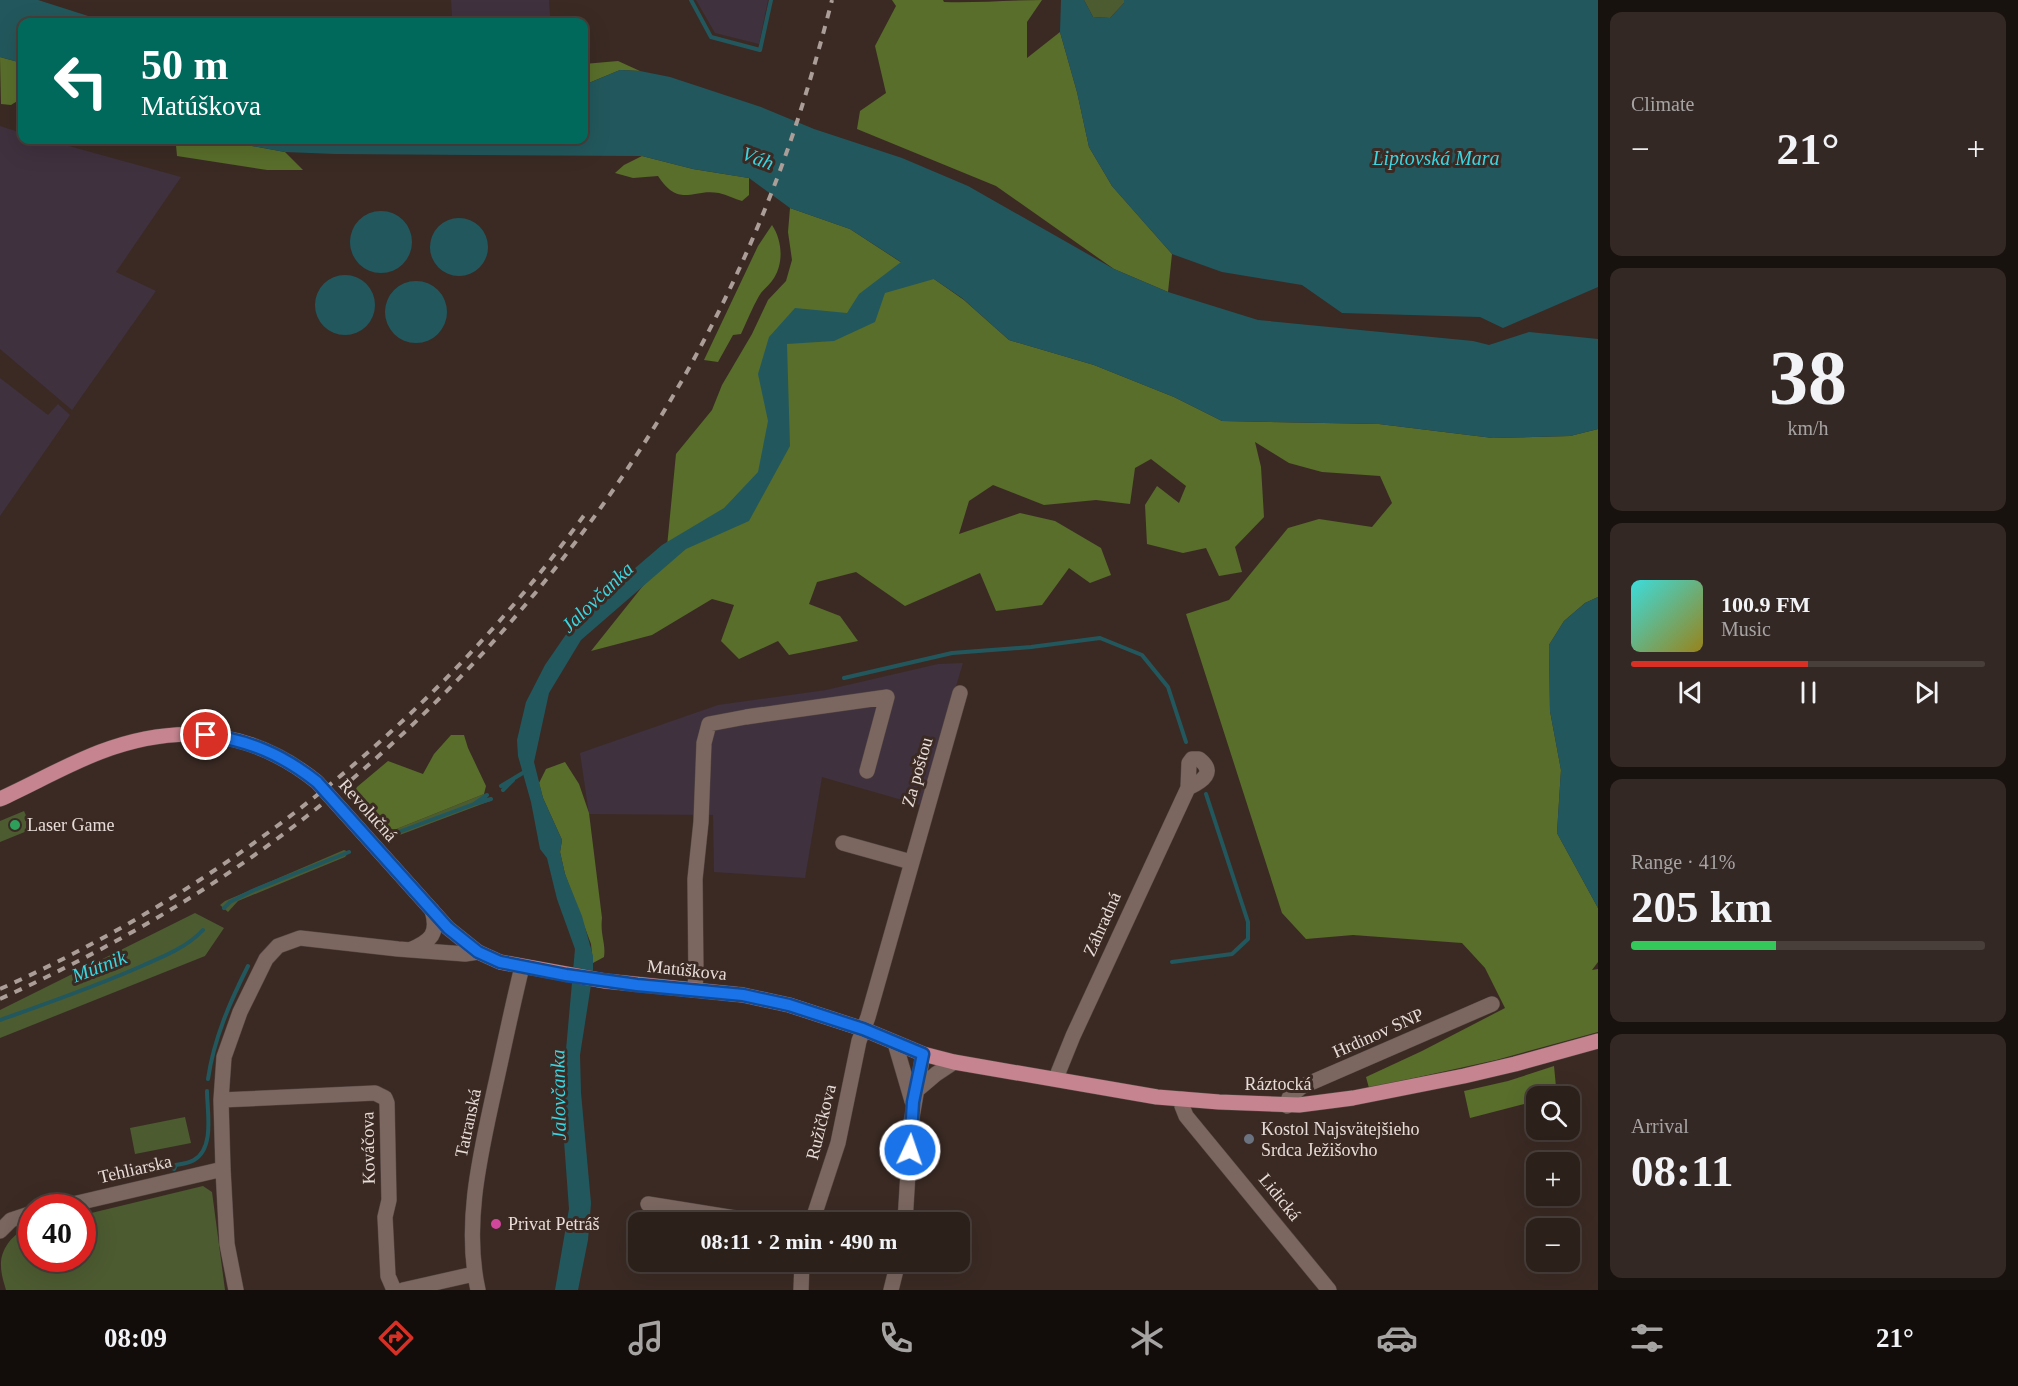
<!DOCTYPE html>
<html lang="en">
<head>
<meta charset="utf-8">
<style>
  :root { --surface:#2c201b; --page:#342824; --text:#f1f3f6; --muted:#a6a3a3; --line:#483e3a; --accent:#d93025 }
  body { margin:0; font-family:Georgia,serif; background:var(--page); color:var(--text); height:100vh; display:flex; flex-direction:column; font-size:22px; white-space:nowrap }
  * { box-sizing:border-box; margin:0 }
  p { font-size:20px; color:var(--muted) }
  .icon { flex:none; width:33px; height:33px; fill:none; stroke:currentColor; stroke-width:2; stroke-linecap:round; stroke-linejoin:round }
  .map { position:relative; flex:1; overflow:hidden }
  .details { display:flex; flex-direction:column; gap:12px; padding:12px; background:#18120f; width:420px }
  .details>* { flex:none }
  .hud { position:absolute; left:18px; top:18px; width:570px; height:126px; border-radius:12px; box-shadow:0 6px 24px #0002,0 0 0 2px var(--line); background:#00695c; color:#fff; overflow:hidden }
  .controls { position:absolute; left:1526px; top:1086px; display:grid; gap:12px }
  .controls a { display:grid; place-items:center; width:54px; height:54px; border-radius:12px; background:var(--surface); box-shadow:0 6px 24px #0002,0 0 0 2px var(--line); font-size:30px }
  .speed { position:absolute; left:18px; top:1194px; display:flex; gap:12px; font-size:30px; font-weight:700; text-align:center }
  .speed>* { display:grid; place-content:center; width:78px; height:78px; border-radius:50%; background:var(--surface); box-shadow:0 6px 24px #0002,0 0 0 2px var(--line); line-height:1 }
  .speed .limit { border:9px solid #d22; background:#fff; color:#111 }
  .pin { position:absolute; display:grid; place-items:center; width:51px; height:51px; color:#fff; margin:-26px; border:3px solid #fff; border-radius:50%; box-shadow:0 2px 6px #0007 }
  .me { position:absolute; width:66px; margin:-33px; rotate:3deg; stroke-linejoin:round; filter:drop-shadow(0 0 4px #0008) }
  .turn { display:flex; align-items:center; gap:21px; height:126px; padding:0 24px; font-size:27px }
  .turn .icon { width:78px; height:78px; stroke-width:2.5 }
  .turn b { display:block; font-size:42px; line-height:51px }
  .big { font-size:45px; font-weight:600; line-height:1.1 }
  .details .widget { flex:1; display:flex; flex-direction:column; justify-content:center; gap:9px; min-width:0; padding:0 21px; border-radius:12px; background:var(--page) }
  .details .dial { align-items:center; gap:0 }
  .dial b { font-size:78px; line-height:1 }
  .song { display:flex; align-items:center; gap:18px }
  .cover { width:72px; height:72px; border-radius:9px; background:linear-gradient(135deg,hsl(180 70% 55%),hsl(50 70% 35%)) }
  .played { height:6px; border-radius:3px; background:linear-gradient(90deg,var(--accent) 50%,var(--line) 50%) }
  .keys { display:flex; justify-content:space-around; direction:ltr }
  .heat { display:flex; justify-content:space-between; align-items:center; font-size:33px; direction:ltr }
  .charge { height:9px; border-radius:4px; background:linear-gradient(90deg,#34c759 41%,var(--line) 0) }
  .trip { position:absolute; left:628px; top:1212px; width:342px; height:60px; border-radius:12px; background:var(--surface); box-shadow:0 6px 24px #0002,0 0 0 2px var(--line); font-weight:600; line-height:60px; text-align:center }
  .dock { display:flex; height:96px; justify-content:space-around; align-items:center; background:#120d0b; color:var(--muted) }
  .dock .icon { width:42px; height:42px }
  .dock .current { color:var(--accent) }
  .dock b { font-size:27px; color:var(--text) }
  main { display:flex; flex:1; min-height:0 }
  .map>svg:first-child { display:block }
</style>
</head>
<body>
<main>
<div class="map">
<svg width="1598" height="1290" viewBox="0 0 1598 1290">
  <rect width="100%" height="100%" fill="#3b2a24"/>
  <!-- industrial -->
  <path fill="#3f313e" d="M451,0H549L550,16H452Z
    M696,0H768L759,44L715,33Z
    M0,126L22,133V140H47L181,177L116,272L156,291L72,410L0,349Z
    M0,378L48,415L58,404L70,415L0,516Z
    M963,663L920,805L822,777L805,878L714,872L713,815L589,814L580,753L718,705L826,690L938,664Z"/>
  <!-- green -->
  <path fill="#4d5b31" d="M1084,0H1124V3L1110,18L1093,17Z
    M484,794L490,801L397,836L398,832L394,830Z
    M24,811L32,829L0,842V821Z
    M344,850L349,852L345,857L238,901L228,912L220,905L225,901Z
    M195,913L224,928L205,956L0,1038V1010Z
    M185,1117L191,1143L135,1154L130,1128Z
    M203,1186L212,1192L225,1290H6C4,1283 1,1274 1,1266C0,1248 15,1231 31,1227L32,1258H82L83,1215Z"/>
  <!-- forest -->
  <path fill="#596e2b" d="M892,0H943L944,2C977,3 1009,0 1042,0L1027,22V58L1060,32L1077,92L1089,147L1112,186L1172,254L1168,292L1114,269L996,186L857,129L860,111L886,93L875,46L896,6Z
    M0,57L22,63V98L11,105L1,104Z
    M618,61L640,71L620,70L584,85V64Z
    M156,140H219L285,152L303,170H267L177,156L176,145Z
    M642,156L693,169L749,178V195L742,201C735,199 727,195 719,193C692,188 680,209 658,176L633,178L615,173L624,165Z
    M790,208L850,229L902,263L934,279L964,300L1009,340L1094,365L1174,397L1222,421L1379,424L1493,438L1570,436L1598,429V597L1585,603L1564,621L1549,645L1550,711L1561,770L1557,833L1598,908V962L1592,970L1598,969V1032L1496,1060L1369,1088L1366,1077L1422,1051L1505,1008L1485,968L1462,943L1353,935L1306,939L1282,913L1186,614L1229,600L1288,528L1319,519L1372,527L1392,503L1380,476L1322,472L1289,463L1255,442L1261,467L1264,517L1235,547L1242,572L1219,576L1206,548L1183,553L1147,544L1145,505L1157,486L1179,503L1186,486L1151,459L1135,468L1130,504L1096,500L1044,505L993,485L969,501L959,534L1020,513L1055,521L1101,548L1111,575L1090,583L1069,568L1042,605L996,611L980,573L905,606L856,572L817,582L809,604L840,616L858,641L789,655L778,641L739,659L721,641L734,605L712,599L652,635L591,651L666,557L676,454L712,410L722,385L752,334L768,300L786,281L792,260L788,232Z
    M772,225C782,240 784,262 774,278C770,285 763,289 759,296C752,308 747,321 741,334L733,335L718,362L704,360L758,246Z
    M451,735H464L468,748L486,786L484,794L394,830L375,822L352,797L357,787L388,761L423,774L434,754Z
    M565,762L579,784L589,813L602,918C600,935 606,943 604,957L593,963L591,944L565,874L560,852L562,840L543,798L539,783L546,769Z
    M1554,1066L1556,1087L1550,1096H1536V1101L1470,1118L1464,1091L1508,1081Z"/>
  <!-- water -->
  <path fill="#22585d" d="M0,0H38L107,22H22V63L0,57Z
    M1061,0H1084L1093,17L1110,18L1124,3V0H1598V287L1503,328L1480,317L1342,313L1302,285L1222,272L1172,254L1112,186L1089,147L1077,92L1060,32Z
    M620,70L640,71L670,77L761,107L814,129L902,158L968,186L1114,269L1168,292L1258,320L1473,341L1489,345L1529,332L1598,339V429L1570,436L1493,438L1379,424L1222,421L1174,397L1094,365L1009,340L962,298L934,279L885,293L875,322L834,341L787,344L790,446L749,521L686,549L581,640L549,693L534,762L543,798L562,840L560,852L565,874L582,916L593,956V972L580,1055L581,1093L591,1203L588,1240L578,1290H555L569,1209L563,1127L565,1061L575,949L557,899L547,858L540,849L531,802L518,756L517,740L526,702L545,665L578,617L662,545L724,508L758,472L768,421L758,374L769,337L795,308L847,313L859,294L901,262L850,229L790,208L749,178L693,169L642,156L335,154L285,152L219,140H584V85Z
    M350 242a31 31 0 1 1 62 0a31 31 0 1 1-62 0Z
    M430 247a29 29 0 1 1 58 0a29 29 0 1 1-58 0Z
    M315 305a30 30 0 1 1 60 0a30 30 0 1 1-60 0Z
    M385 312a31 31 0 1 1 62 0a31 31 0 1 1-62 0Z
    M1598,597V908L1557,833L1561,770L1550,711L1549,645L1564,621L1585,603Z"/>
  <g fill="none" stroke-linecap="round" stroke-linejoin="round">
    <!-- stream -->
    <path stroke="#22585d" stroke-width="4" d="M691,0L711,37L760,50L771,0
      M844,678L952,653L1031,647L1100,638L1142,655L1168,687L1186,742
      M501,786L526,771
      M503,790L513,780
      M477,803L491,799
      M396,833L474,804L487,795
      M224,908L230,902L252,891L349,852
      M1172,962L1232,954L1248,939V922L1206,794
      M0,1020C48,1003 97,986 144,965C165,956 187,947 203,930
      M208,1079C214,1038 230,1002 248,966
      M174,1169L176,1165C182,1164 189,1163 194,1160C215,1148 207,1111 207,1091"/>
    <!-- minor casing -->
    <g stroke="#554742" stroke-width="16">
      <path id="minor" d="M843,843L911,862
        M410,950C431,941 439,934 432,910
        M694,990L696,978L695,879L701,822L704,743L709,724L746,717L887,697L867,771
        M895,1043L912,1101
        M1056,1078L1073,1036L1188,788L1189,763L1192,759H1199C1216,772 1203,781 1188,788
        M916,1091L936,1074L954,1062
        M1182,1099V1106L1186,1116L1329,1290
        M221,1100L375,1093L385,1098L387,1103L389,1200L385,1217L388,1276L394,1290
        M1287,1106L1289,1098L1301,1087L1492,1004
        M648,1204L760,1222
        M56,1208L223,1169
        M812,1222L838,1143L859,1041L868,1017L960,693
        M905,1222L911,1123L923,1054
        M0,1231L11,1220L32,1213
        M236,1290L227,1244L223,1169L221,1100L224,1057L240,1012L266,959L278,946L300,938L398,949L465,954L478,952
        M403,1290L474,1274
        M478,1290C463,1223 481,1152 495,1087C504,1047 512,1007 522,967
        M801,1290L802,1262
        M891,1290L898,1262"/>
    </g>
    <!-- major casing -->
    <g stroke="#554742" stroke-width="16">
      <path id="major" d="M0,799C33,784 66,765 100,752C179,722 251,729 317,782L448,928L478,952L500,962L605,981L743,995L789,1005L863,1029L923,1054L954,1062L1157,1097L1219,1102L1299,1105L1353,1098L1464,1076L1515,1064L1598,1041"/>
    </g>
    <!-- minor -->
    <use href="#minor" stroke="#7b6760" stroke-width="15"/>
    <!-- major -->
    <use href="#major" stroke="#c5848f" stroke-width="15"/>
    <!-- rail -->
    <path stroke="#ab9d98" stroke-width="4" stroke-dasharray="8 8" stroke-linecap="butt" d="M0,989C232,885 436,720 585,514
      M0,999C109,949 213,890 307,816C512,655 676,437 771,194C796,131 815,66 832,0"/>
  </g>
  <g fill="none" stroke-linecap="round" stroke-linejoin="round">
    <!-- route casing -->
    <g stroke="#114b97" stroke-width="15">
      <path id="route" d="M206,735C249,740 283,755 317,782L448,928L478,952L500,962L566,975L637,985L743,995L789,1005L863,1029L923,1054L913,1102L910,1150"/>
    </g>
    <!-- route -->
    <use href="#route" stroke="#1a73e8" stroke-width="10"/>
  </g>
  <!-- markers -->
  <circle fill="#2e9e5b" stroke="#3b2a24" stroke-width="2" cx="15" cy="825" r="6"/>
  <circle fill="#6b7280" stroke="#3b2a24" stroke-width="2" cx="1249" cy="1139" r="6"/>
  <circle fill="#d1479c" stroke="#3b2a24" stroke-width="2" cx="496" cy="1224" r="6"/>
  <g text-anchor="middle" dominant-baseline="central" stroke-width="6" stroke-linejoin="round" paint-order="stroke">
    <!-- street labels -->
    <g font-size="18" fill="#e7dcd7" stroke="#3b2a24">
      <text transform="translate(917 772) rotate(-74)">Za poštou</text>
      <text transform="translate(368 810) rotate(48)">Revolučná</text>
      <text transform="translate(1102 924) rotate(-66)">Záhradná</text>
      <text transform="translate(687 970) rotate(6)">Matúškova</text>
      <text transform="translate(1378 1033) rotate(-24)">Hrdinov SNP</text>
      <text x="1278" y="1084">Ráztocká</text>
      <text transform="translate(821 1122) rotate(-76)">Ružičkova</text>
      <text transform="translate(468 1123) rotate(-78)">Tatranská</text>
      <text transform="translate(368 1148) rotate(-91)">Kováčova</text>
      <text transform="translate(135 1169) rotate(-13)">Tehliarska</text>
      <text transform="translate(1280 1197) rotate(51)">Lidická</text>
    </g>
    <!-- poi labels -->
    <g font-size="18" fill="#e7dcd7" stroke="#3b2a24" text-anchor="start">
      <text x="27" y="825">Laser Game</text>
      <text x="1261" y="1129">Kostol Najsvätejšieho<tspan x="1261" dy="21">Srdca Ježišovho</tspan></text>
      <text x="508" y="1224">Privat Petráš</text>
    </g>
    <!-- water labels -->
    <g font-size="20" font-style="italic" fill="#39d6e2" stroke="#3b2a24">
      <text transform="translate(758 158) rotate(21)">Váh</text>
      <text x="1436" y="158">Liptovská Mara</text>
      <text transform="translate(597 597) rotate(-44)">Jalovčanka</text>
      <text transform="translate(99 966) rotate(-21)">Mútnik</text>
      <text transform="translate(558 1095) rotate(-91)">Jalovčanka</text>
    </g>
  </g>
</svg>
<div class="controls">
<a><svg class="icon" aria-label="search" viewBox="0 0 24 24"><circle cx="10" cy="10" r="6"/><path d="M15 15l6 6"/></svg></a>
<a>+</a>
<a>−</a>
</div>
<div class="speed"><div class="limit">40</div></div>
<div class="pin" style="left:206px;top:735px;background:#d93025"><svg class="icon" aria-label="arrive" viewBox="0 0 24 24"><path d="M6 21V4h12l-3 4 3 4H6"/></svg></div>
<svg class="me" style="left:910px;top:1150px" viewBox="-20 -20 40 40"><circle r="17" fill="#1a73e8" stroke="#fff" stroke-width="3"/><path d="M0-11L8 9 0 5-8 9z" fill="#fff"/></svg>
<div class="trip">08:11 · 2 min · 490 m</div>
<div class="hud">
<div class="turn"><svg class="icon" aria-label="left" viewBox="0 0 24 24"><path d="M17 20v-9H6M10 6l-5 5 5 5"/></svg><div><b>50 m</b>Matúškova</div></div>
</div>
</div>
<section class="details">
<div class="widget"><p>Climate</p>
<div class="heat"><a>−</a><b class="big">21°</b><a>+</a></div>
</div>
<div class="widget dial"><b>38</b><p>km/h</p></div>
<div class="widget">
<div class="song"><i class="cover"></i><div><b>100.9 FM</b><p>Music</p></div></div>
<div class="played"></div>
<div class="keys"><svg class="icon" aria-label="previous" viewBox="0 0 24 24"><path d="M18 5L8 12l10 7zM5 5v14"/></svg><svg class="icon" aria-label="pause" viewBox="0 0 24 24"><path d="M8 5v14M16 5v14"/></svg><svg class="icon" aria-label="next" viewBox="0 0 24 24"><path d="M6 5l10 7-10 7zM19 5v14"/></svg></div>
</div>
<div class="widget"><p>Range · 41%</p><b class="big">205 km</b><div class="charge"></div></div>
<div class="widget"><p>Arrival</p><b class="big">08:11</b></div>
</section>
</main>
<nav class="dock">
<b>08:09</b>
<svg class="icon current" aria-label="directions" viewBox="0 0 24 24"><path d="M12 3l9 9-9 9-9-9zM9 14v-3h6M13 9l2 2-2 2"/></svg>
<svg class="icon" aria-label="music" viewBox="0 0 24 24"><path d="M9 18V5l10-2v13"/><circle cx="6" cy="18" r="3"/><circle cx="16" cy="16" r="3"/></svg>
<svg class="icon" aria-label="phone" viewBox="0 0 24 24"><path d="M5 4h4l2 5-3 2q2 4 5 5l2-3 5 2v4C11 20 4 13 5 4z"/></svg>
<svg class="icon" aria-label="climate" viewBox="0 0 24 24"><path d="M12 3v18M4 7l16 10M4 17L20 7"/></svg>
<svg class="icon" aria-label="car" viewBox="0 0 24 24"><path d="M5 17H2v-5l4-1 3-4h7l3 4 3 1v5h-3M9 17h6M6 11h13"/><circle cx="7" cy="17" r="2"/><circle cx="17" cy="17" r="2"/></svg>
<svg class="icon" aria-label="filters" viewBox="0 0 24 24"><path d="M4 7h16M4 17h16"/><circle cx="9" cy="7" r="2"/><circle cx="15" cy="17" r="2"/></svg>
<b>21°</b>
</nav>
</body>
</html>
